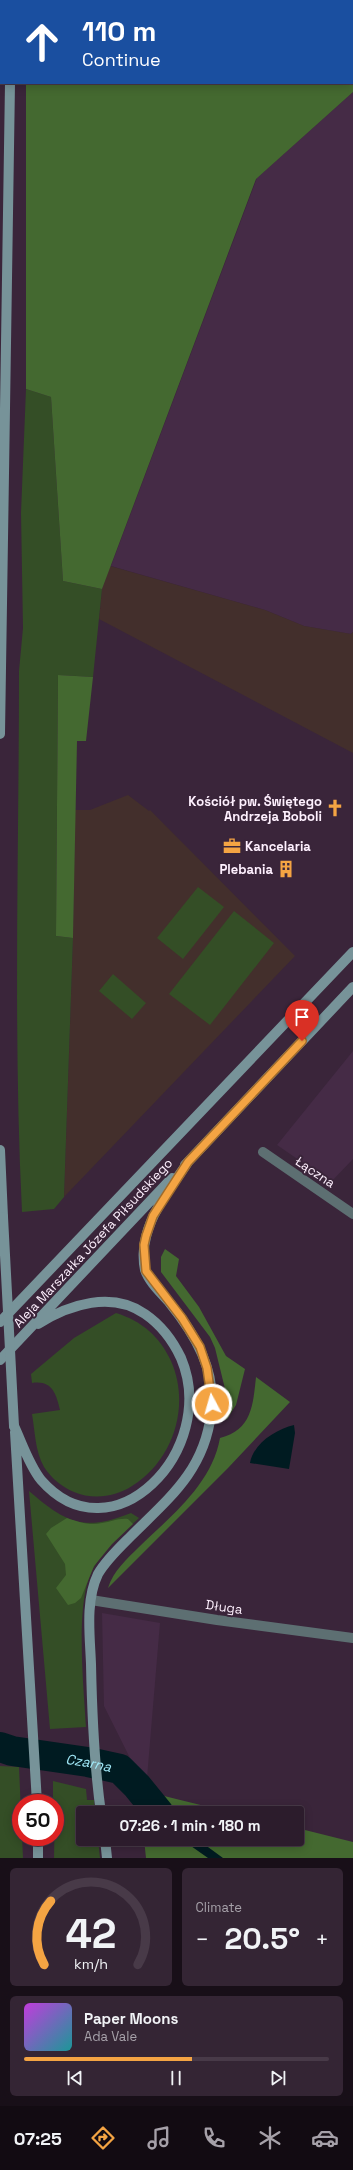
<!DOCTYPE html>
<html lang="en">
<head>
<meta charset="utf-8">
<style>
  :root { --surface:#2c1c2c; --page:#342534; --text:#f1f3f6; --muted:#a6a1a9; --line:#483a48; --accent:#f4a443 }
  body { margin:0; font-family:"Space Grotesk",sans-serif; background:var(--page); color:var(--text); height:100vh; display:flex; flex-direction:column; font-size:15px; white-space:nowrap }
  * { box-sizing:border-box; margin:0 }
  p { font-size:13px; color:var(--muted) }
  .icon { flex:none; width:22px; height:22px; fill:none; stroke:currentColor; stroke-width:2; stroke-linecap:round; stroke-linejoin:round }
  .map { position:relative; height:1858px; overflow:hidden }
  .side { display:flex; flex-direction:column; gap:10px; padding:10px; background:#180f18; flex:1 }
  .side>* { flex:none }
  .hud { position:absolute; left:0px; top:0px; width:353px; height:84px; box-shadow:0 2px 10px #0003,0 0 0 1px var(--line); background:#1a4fa0; color:#fff; overflow:hidden }
  .speed { position:absolute; left:12px; top:1794px; display:flex; gap:8px; font-size:20px; font-weight:700; text-align:center }
  .speed>* { display:grid; place-content:center; width:52px; height:52px; border-radius:50%; background:var(--surface); box-shadow:0 2px 10px #0003,0 0 0 1px var(--line); line-height:1 }
  .speed .limit { border:6px solid #d22; background:#fff; color:#111 }
  .pin { position:absolute; display:grid; place-items:center; width:34px; height:34px; color:#fff; margin:-41px -17px; border-radius:50% 50% 50% 0; rotate:-45deg; box-shadow:0 0 4px #0007 }
  .pin .icon { rotate:45deg }
  .me { position:absolute; width:44px; margin:-22px; rotate:354deg; stroke-linejoin:round; filter:drop-shadow(0 0 3px #0008) }
  .turn { display:flex; align-items:center; gap:14px; height:84px; padding:0 16px; font-size:18px }
  .turn .icon { width:52px; height:52px; stroke-width:2.5 }
  .turn b { display:block; font-size:28px; line-height:34px }
  .big { font-size:30px; font-weight:800; line-height:1.1 }
  .side .card { flex:1; display:flex; flex-direction:column; justify-content:center; gap:6px; min-width:0; padding:0 14px; border-radius:6px; background:var(--page) }
  .side .dial { align-items:center; gap:0 }
  .dial svg { height:104px; overflow:visible; fill:none; stroke:var(--line); stroke-width:7; stroke-linecap:round; text-anchor:middle }
  .dial text { fill:var(--text); stroke:none }
  .song { display:flex; align-items:center; gap:12px }
  .cover { width:48px; height:48px; border-radius:6px; background:linear-gradient(135deg,hsl(290 70% 55%),hsl(180 70% 35%)) }
  .played { height:4px; border-radius:2px; background:linear-gradient(90deg,var(--accent) 55%,var(--line) 55%) }
  .keys { display:flex; justify-content:space-around; direction:ltr }
  .heat { display:flex; justify-content:space-between; align-items:center; font-size:22px; direction:ltr }
  .side .tiles { flex:1; display:grid; gap:10px; grid-template-columns:1fr 1fr }
  .card:last-child { grid-column:span 2 }
  .trip { position:absolute; left:76px; top:1806px; width:228px; height:40px; border-radius:4px; background:var(--surface); box-shadow:0 2px 10px #0003,0 0 0 1px var(--line); font-weight:800; line-height:40px; text-align:center }
  .tabs { display:flex; height:64px; justify-content:space-around; align-items:center; background:#120b12; color:var(--muted) }
  .tabs .icon { width:28px; height:28px }
  .tabs .selected { color:var(--accent) }
  .tabs b { font-size:18px; color:var(--text) }
  .map>svg:first-child { display:block }
</style>
</head>
<body>
<div class="map">
<svg width="353" height="1858" viewBox="0 0 353 1858">
  <rect width="100%" height="100%" fill="#3a253a"/>
  <!-- built -->
  <path fill="#452b46" d="M353,92V632L351,634L304,626L265,610L111,566L257,178Z
    M353,1051V1159L331,1182L277,1145Z
    M102,1613L160,1623L146,1790L104,1706Z"/>
  <!-- education -->
  <path fill="#432f2c" d="M110,566L265,610L304,626L351,634L353,632V753L99,619L102,589Z
    M128,795L149,811L150,810L295,956L64,1197L73,938L75,810H90Z"/>
  <!-- green -->
  <path fill="#344e26" d="M26,389L51,397L63,581L102,589L93,677L58,675L56,936L73,938L64,1197L54,1209L22,1212C13,1032 19,851 19,671L23,628L21,513Z
    M198,887L224,907L183,959L157,938Z
    M234,911L274,943L210,1025L169,994Z
    M113,974L146,1003L132,1019L99,991Z
    M116,1313C142,1321 160,1337 171,1361C191,1406 173,1461 132,1486C115,1497 93,1500 74,1492C62,1487 51,1478 44,1467C35,1451 35,1431 32,1414L60,1410C56,1393 52,1380 32,1383L31,1374L74,1338Z
    M29,1491C66,1523 84,1532 131,1513L139,1518C123,1533 105,1548 94,1567C74,1599 84,1688 86,1727L50,1729Z
    M0,1766L19,1767L23,1858H0Z
    M53,1781L86,1789L87,1800H94L95,1813H83V1839H98L100,1858H54L55,1803H53Z"/>
  <!-- forest -->
  <path fill="#446930" d="M26,0H353V92L256,179L102,589L63,581L51,397L26,389V83H352V1Z
    M58,675L93,677L86,741H77L73,938L56,936Z
    M165,1249L179,1259L176,1276L199,1307L226,1356L245,1369L236,1405L227,1419L223,1420L227,1397L215,1348L210,1337L161,1272V1257Z
    M256,1377L290,1402L228,1468L108,1588C114,1570 126,1560 139,1547C171,1516 212,1484 220,1438C252,1430 253,1405 256,1377Z
    M67,1518C79,1522 90,1526 102,1523C111,1522 118,1518 128,1519L133,1524L112,1544L94,1566L81,1598L75,1603L68,1605L56,1588L66,1575L65,1564L46,1534L51,1528Z
    M152,1793L233,1813H149Z
    M297,1828L353,1842V1858H146L144,1839H297Z"/>
  <!-- water -->
  <path fill="#001b21" d="M294,1425L295,1433L289,1469L250,1463C253,1444 276,1429 294,1425Z
    M110,1760C127,1762 154,1800 167,1813H153L128,1782L111,1771Z
    M181,1839H197L223,1858H208Z"/>
  <g fill="none" stroke-linecap="round" stroke-linejoin="round">
    <!-- river -->
    <path stroke="#001b21" stroke-width="30" id="s1" d="M0,1747L12,1751L88,1762L120,1769L137,1786L159,1813"/>
    <!-- minor -->
    <path stroke="#5d6f72" stroke-width="10" d="M263,1152L353,1214
      M91,1600L217,1620L353,1638"/>
    <!-- secondary -->
    <path stroke="#779399" stroke-width="10" d="M12,1V0
      M0,734L10,83
      M0,1150L3,1217
      M185,1165L353,987
      M0,1322L353,952
      M0,1360L172,1178
      M14,1426C22,1443 29,1465 41,1480C112,1561 220,1450 181,1358C173,1341 161,1325 145,1314C112,1291 70,1304 38,1324
      M15,1432L37,1803
      M101,1813C94,1764 92,1714 91,1664C90,1636 85,1601 98,1574C106,1560 120,1547 131,1536C169,1498 204,1471 211,1414C217,1371 195,1334 169,1302C161,1293 149,1282 145,1270C143,1261 143,1247 146,1237C152,1210 173,1185 188,1162
      M38,1837V1858
      M105,1839L107,1858"/>
    <!-- secondary-bridge -->
    <path stroke="#779399" stroke-width="10" d="M3,1217L14,1426"/>
  </g>
  <g fill="none" stroke-linecap="round" stroke-linejoin="round">
    <!-- route casing -->
    <g stroke="#9f6b2c" stroke-width="10">
      <path id="route" d="M212,1404L207,1368L200,1347L182,1318L146,1271L144,1245L146,1236L153,1216L188,1162L302,1041"/>
    </g>
    <!-- route -->
    <use href="#route" stroke="#f4a443" stroke-width="7"/>
  </g>
  <!-- icons -->
  <defs>
    <g id="church-bare" transform="scale(1.38)"><path d="M-1.2-6h2.4v3.5h3.3v2.4h-3.3V6h-2.4V-.1h-3.3v-2.4h3.3Z" fill="#f4a443" stroke="#3a253a" stroke-width="2.5" paint-order="stroke"/></g>
    <g id="office-bare" transform="scale(1.38)"><path d="M-6-3h4V-5.5h4V-3h4V5H-6ZM-1-4.5V-3h2v-1.5ZM-6 0V1H6V0Z" fill="#f4a443" stroke="#3a253a" stroke-width="2.5" paint-order="stroke"/></g>
    <g id="building-bare" transform="scale(1.38)"><path d="M-4-6H4V6H1V3H-1V6H-4ZM-2.5-4.3h1.7v1.8h-1.7ZM.8-4.3h1.7v1.8H.8ZM-2.5-1h1.7V.8h-1.7ZM.8-1h1.7V.8H.8Z" fill="#f4a443" stroke="#3a253a" stroke-width="2.5" paint-order="stroke"/></g>
  </defs>
  <g fill-rule="evenodd">
    <use href="#church-bare" x="335" y="808"/>
    <use href="#office-bare" x="232" y="846"/>
    <use href="#building-bare" x="286" y="869"/>
  </g>
  <g text-anchor="middle" dominant-baseline="central" stroke-width="4" stroke-linejoin="round" paint-order="stroke">
    <!-- poi labels -->
    <g font-size="13" font-weight="bold" fill="#fef0fe" stroke="#3a253a" text-anchor="end">
      <text x="322" y="801">Kościół pw. Świętego<tspan x="322" dy="15">Andrzeja Boboli</tspan></text>
      <text x="245" y="846" text-anchor="start">Kancelaria</text>
      <text x="273" y="869">Plebania</text>
    </g>
    <!-- street labels -->
    <g font-size="13" fill="#fef0fe" stroke="#3a253a">
      <text transform="translate(315 1172) rotate(34)">Łączna</text>
      <text transform="translate(93 1243) rotate(-47)">Aleja Marszałka Józefa Piłsudskiego</text>
      <text transform="translate(224 1607) rotate(8)">Długa</text>
    </g>
    <!-- water labels -->
    <g font-size="14" font-style="italic" fill="#a1eaf9" stroke="#3a253a">
      <text stroke="none"><textPath href="#s1" startOffset="90">Czarna</textPath></text>
    </g>
  </g>
</svg>
<div class="speed"><div class="limit">50</div></div>
<div class="pin" style="left:302px;top:1041px;background:#d93025"><svg class="icon" aria-label="arrive" viewBox="0 0 24 24"><path d="M6 21V4h12l-3 4 3 4H6"/></svg></div>
<svg class="me" style="left:212px;top:1404px" viewBox="-20 -20 40 40"><circle r="17" fill="#f4a443" stroke="#fff" stroke-width="3"/><path d="M0-11L8 9 0 5-8 9z" fill="#fff"/></svg>
<div class="trip">07:26 · 1 min · 180 m</div>
<div class="hud">
<div class="turn"><svg class="icon" aria-label="ahead" viewBox="0 0 24 24"><path d="M12 20V5M6 11l6-6 6 6"/></svg><div><b>110 m</b>Continue</div></div>
</div>
</div>
<section class="side">
<div class="tiles">
<div class="card dial"><svg viewBox="0 0 100 80">
<path d="M14 69A42 42 0 1 1 86 69"/>
<path d="M14 69A42 42 0 0 1 19 20" stroke="#f4a443"/>
<text x="50" y="56" font-size="32" font-weight="700">42</text>
<text x="50" y="72" font-size="11">km/h</text>
</svg></div>
<div class="card"><p>Climate</p>
<div class="heat"><a>−</a><b class="big">20.5°</b><a>+</a></div>
</div>
<div class="card">
<div class="song"><i class="cover"></i><div><b>Paper Moons</b><p>Ada Vale</p></div></div>
<div class="played"></div>
<div class="keys"><svg class="icon" aria-label="previous" viewBox="0 0 24 24"><path d="M18 5L8 12l10 7zM5 5v14"/></svg><svg class="icon" aria-label="pause" viewBox="0 0 24 24"><path d="M8 5v14M16 5v14"/></svg><svg class="icon" aria-label="next" viewBox="0 0 24 24"><path d="M6 5l10 7-10 7zM19 5v14"/></svg></div>
</div>
</div>
</section>
<nav class="tabs">
<b>07:25</b>
<svg class="icon selected" aria-label="directions" viewBox="0 0 24 24"><path d="M12 3l9 9-9 9-9-9zM9 14v-3h6M13 9l2 2-2 2"/></svg>
<svg class="icon" aria-label="music" viewBox="0 0 24 24"><path d="M9 18V5l10-2v13"/><circle cx="6" cy="18" r="3"/><circle cx="16" cy="16" r="3"/></svg>
<svg class="icon" aria-label="phone" viewBox="0 0 24 24"><path d="M5 4h4l2 5-3 2q2 4 5 5l2-3 5 2v4C11 20 4 13 5 4z"/></svg>
<svg class="icon" aria-label="climate" viewBox="0 0 24 24"><path d="M12 3v18M4 7l16 10M4 17L20 7"/></svg>
<svg class="icon" aria-label="car" viewBox="0 0 24 24"><path d="M5 17H2v-5l4-1 3-4h7l3 4 3 1v5h-3M9 17h6M6 11h13"/><circle cx="7" cy="17" r="2"/><circle cx="17" cy="17" r="2"/></svg>
</nav>
</body>
</html>
